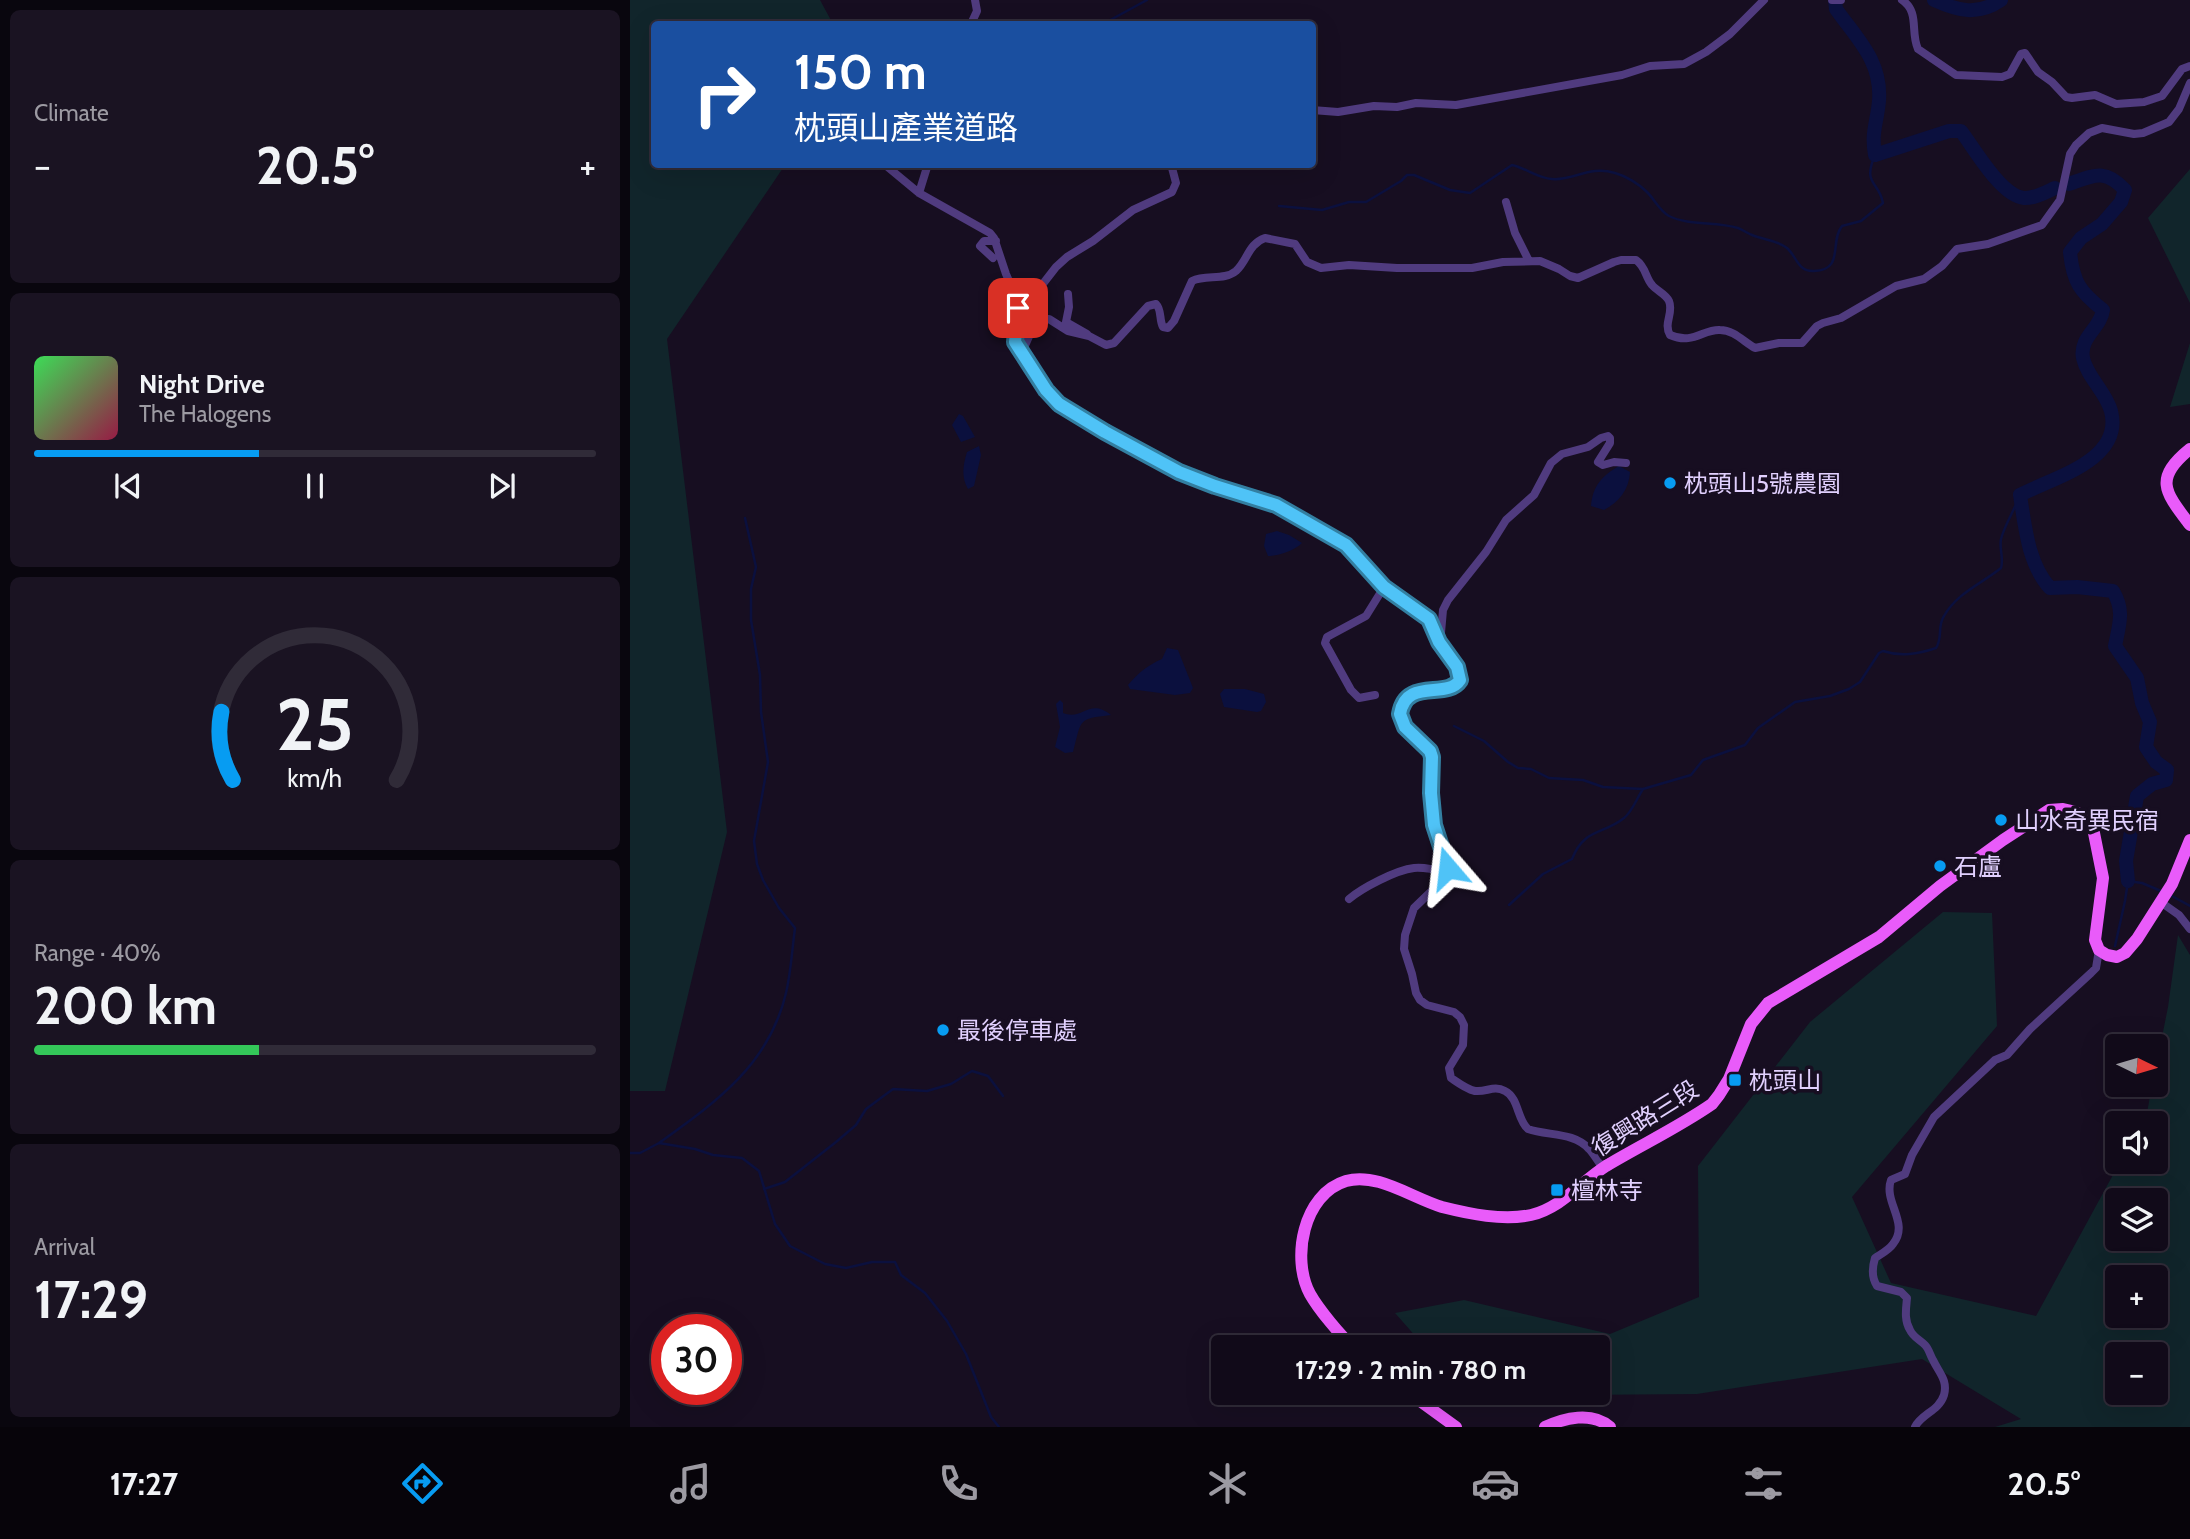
<!DOCTYPE html>
<html lang="en">
<head>
<meta charset="utf-8">
<style>
  :root { --surface:#110a19; --page:#1a1322; --text:#f1f3f6; --muted:#9c9aa2; --line:#302b38; --accent:#079cf2 }
  body { margin:0; font-family:Cabin,"Noto Sans TC",sans-serif; background:var(--page); color:var(--text); height:100vh; display:flex; flex-direction:column; font-size:26px; white-space:nowrap }
  * { box-sizing:border-box; margin:0 }
  p { font-size:23px; color:var(--muted) }
  .icon { flex:none; width:38px; height:38px; fill:none; stroke:currentColor; stroke-width:2; stroke-linecap:round; stroke-linejoin:round }
  .map { position:relative; flex:1; overflow:hidden }
  .details { display:flex; flex-direction:column; gap:10px; padding:10px; background:#09060e; width:630px }
  .details>* { flex:none }
  .hud { position:absolute; left:21px; top:21px; width:665px; height:147px; border-radius:7px; box-shadow:0 7px 28px #0002,0 0 0 2px var(--line); background:#1a4fa0; color:#fff; overflow:hidden }
  .needle { width:46px; rotate:95deg }
  .fabs { position:absolute; left:1475px; top:1034px; display:grid; gap:14px }
  .fabs a { display:grid; place-items:center; width:63px; height:63px; border-radius:7px; background:var(--surface); box-shadow:0 7px 28px #0002,0 0 0 2px var(--line); font-size:35px }
  .speed { position:absolute; left:21px; top:1314px; display:flex; gap:14px; font-size:35px; font-weight:700; text-align:center }
  .speed>* { display:grid; place-content:center; width:91px; height:91px; border-radius:50%; background:var(--surface); box-shadow:0 7px 28px #0002,0 0 0 2px var(--line); line-height:1 }
  .speed .limit { border:10px solid #d22; background:#fff; color:#111 }
  .pin { position:absolute; display:grid; place-items:center; width:60px; height:60px; color:#fff; margin:-30px; border-radius:14px; box-shadow:0 4px 10px #0006 }
  .me { position:absolute; width:77px; margin:-38px; rotate:343deg; stroke-linejoin:round; filter:drop-shadow(0 0 5px #0008) }
  .turn { display:flex; align-items:center; gap:24px; height:147px; padding:0 28px; font-size:32px }
  .turn .icon { width:91px; height:91px; stroke-width:2.5 }
  .turn b { display:block; font-size:49px; line-height:60px }
  .big { font-size:52px; font-weight:800; line-height:1.1 }
  .details .widget { flex:1; display:flex; flex-direction:column; justify-content:center; gap:10px; min-width:0; padding:0 24px; border-radius:10px; background:var(--page) }
  .details .dial { align-items:center; gap:0 }
  .dial svg { height:182px; overflow:visible; fill:none; stroke:var(--line); stroke-width:7; stroke-linecap:round; text-anchor:middle }
  .dial text { fill:var(--text); stroke:none }
  .song { display:flex; align-items:center; gap:21px }
  .cover { width:84px; height:84px; border-radius:10px; background:linear-gradient(135deg,hsl(130 70% 55%),hsl(340 70% 35%)) }
  .played { height:7px; border-radius:4px; background:linear-gradient(90deg,var(--accent) 40%,var(--line) 40%) }
  .keys { display:flex; justify-content:space-around; direction:ltr }
  .heat { display:flex; justify-content:space-between; align-items:center; font-size:38px; direction:ltr }
  .charge { height:10px; border-radius:5px; background:linear-gradient(90deg,#34c759 40%,var(--line) 0) }
  .trip { position:absolute; left:581px; top:1335px; width:399px; height:70px; border-radius:7px; background:var(--surface); box-shadow:0 7px 28px #0002,0 0 0 2px var(--line); font-weight:800; line-height:70px; text-align:center }
  .menu { display:flex; height:112px; justify-content:space-around; align-items:center; background:#07040a; color:var(--muted) }
  .menu .icon { width:49px; height:49px }
  .menu .active { color:var(--accent) }
  .menu b { font-size:32px; color:var(--text) }
  main { display:flex; flex:1; min-height:0 }
  .map>svg:first-child { display:block }
</style>
</head>
<body>
<main>
<section class="details">
<div class="widget"><p>Climate</p>
<div class="heat"><a>−</a><b class="big">20.5°</b><a>+</a></div>
</div>
<div class="widget">
<div class="song"><i class="cover"></i><div><b>Night Drive</b><p>The Halogens</p></div></div>
<div class="played"></div>
<div class="keys"><svg class="icon" aria-label="previous" viewBox="0 0 24 24"><path d="M18 5L8 12l10 7zM5 5v14"/></svg><svg class="icon" aria-label="pause" viewBox="0 0 24 24"><path d="M8 5v14M16 5v14"/></svg><svg class="icon" aria-label="next" viewBox="0 0 24 24"><path d="M6 5l10 7-10 7zM19 5v14"/></svg></div>
</div>
<div class="widget dial"><svg viewBox="0 0 100 80">
<path d="M14 69A42 42 0 1 1 86 69"/>
<path d="M14 69A42 42 0 0 1 9 39" stroke="#079cf2"/>
<text x="50" y="56" font-size="32" font-weight="700">25</text>
<text x="50" y="72" font-size="11">km/h</text>
</svg></div>
<div class="widget"><p>Range · 40%</p><b class="big">200 km</b><div class="charge"></div></div>
<div class="widget"><p>Arrival</p><b class="big">17:29</b></div>
</section>
<div class="map">
<svg width="1560" height="1427" viewBox="0 0 1560 1427">
  <rect width="100%" height="100%" fill="#170e21"/>
  <!-- green -->
  <path fill="#11252b" fill-rule="evenodd" d="M0,0H190L203,24H24V164L155,165L37,339L97,832L35,1091H0Z
    M1560,169V303L1518,218Z
    M1560,343V404L1540,407Z
    M1313,912L1362,913L1367,1026L1222,1197L1261,1283L1406,1316L1490,1162H1526V1124L1511,1123L1517,1113L1522,1085H1526V1067L1538,1007L1548,935L1560,955V1427H1365L1391,1419L1292,1359L1067,1394L943,1395L915,1393H968V1348L795,1347L765,1313L834,1300L980,1334L1069,1297L1068,1166L1180,1022ZM1488,1200H1526V1239H1488ZM1488,1278H1526V1316H1488ZM1488,1354H1526V1393H1488Z"/>
  <!-- water -->
  <path fill="#0b103e" d="M329,414L333,416L345,437L331,442L322,425Z
    M349,446L351,455L344,486L338,489C331,477 333,465 337,452Z
    M989,466L1000,472C999,490 989,502 974,510L961,506C963,485 972,476 989,466Z
    M647,531L659,535L672,543C664,551 648,556 638,556L634,546L636,534Z
    M537,648L548,650L563,688L560,693L545,695L500,689L498,685C508,673 518,665 532,659Z
    M594,689H615L634,694L636,702L631,711L627,712L594,707L590,694Z
    M430,700L433,703V713C453,721 459,697 481,715C447,719 452,719 443,752L435,753L425,747L430,727L426,704Z"/>
  <g fill="none" stroke-linecap="round" stroke-linejoin="round">
    <!-- stream -->
    <path stroke="#0b103e" stroke-width="2.5" d="M473,24L517,0
      M649,206L692,210L719,202H736L771,181L777,175H784L820,190L840,193L882,165C896,168 907,178 922,179C944,181 959,165 985,173C996,176 1009,184 1017,192C1025,200 1029,210 1039,216C1059,226 1086,221 1108,228C1113,230 1117,233 1122,235C1134,240 1147,240 1157,248C1167,257 1168,272 1184,271C1215,270 1199,242 1212,226L1231,221L1253,203C1249,181 1232,185 1245,155
      M824,726L854,741L878,762L888,768L901,769L919,778L953,780L973,787L1013,789L1061,775L1073,760L1115,745L1128,728L1165,702L1200,696L1219,689L1230,682L1249,653L1253,651C1271,657 1288,654 1306,648C1313,638 1307,626 1314,616C1327,593 1351,584 1371,568C1374,558 1369,549 1371,539C1375,524 1385,509 1390,495
      M1540,895L1560,906
      M879,905L913,874L942,859C954,828 973,835 994,818C1002,812 1007,798 1013,789
      M1485,946L1495,901L1498,881L1512,883L1531,891
      M29,1143C86,1102 139,1065 156,993C161,972 162,950 165,928L149,908L133,880L127,864L124,841L138,762L131,712L130,675L121,620V589L126,567L115,518
      M0,1153H10L29,1143L65,1149L83,1155L112,1158L129,1171L145,1224L160,1246L195,1264L216,1268L242,1262H265L271,1275L295,1293L317,1321L336,1354L361,1417L369,1427
      M134,1189L155,1182L206,1142L226,1125L236,1109L263,1089L297,1091L321,1084L342,1071L358,1076L373,1096"/>
    <!-- river -->
    <path stroke="#0b103e" stroke-width="14" d="M1205,0L1206,9C1227,39 1252,61 1249,101C1247,123 1241,132 1245,155L1319,131H1331C1344,148 1371,196 1394,198C1403,199 1416,192 1425,188
      M1304,0C1328,11 1348,16 1371,0
      M1439,184C1464,175 1475,168 1495,190L1491,202L1472,224L1451,238L1440,252C1443,282 1450,292 1473,310C1471,328 1449,337 1453,358C1457,377 1476,392 1481,411C1494,461 1421,478 1390,495C1395,526 1398,564 1420,588L1447,587L1483,591C1495,611 1489,625 1485,646L1507,678L1512,703L1520,722L1516,747L1526,762L1537,770L1536,780L1522,784L1507,796L1496,861L1498,881"/>
    <!-- minor -->
    <path stroke="#503b7f" stroke-width="8" d="M1202,0H1211
      M1272,0C1290,12 1280,32 1288,49L1326,75L1372,77L1380,74L1391,54L1395,53L1408,72L1422,82L1436,97L1442,98L1465,95L1486,104L1514,102L1532,96L1552,69L1560,66
      M341,24L347,11L345,0
      M682,110L708,112L744,106L767,107L786,103L826,105L992,75L1020,66L1054,64L1076,52L1100,34L1134,0
      M254,164L289,193L360,233L364,238L376,274L388,302L385,342L416,390L429,404L475,432L549,472L585,486L646,505L716,545L754,587L799,619L809,642L827,667L830,680C817,700 776,677 770,714L775,727L800,751L802,757L801,793L805,825L818,868L813,880L784,908L775,935L774,949L782,974L786,993L790,1000L797,1005L824,1012L830,1017L834,1025L833,1045L819,1068L821,1078C827,1082 839,1091 846,1091C857,1092 864,1085 875,1091C889,1098 887,1120 898,1129C918,1136 944,1132 959,1149C964,1154 968,1162 973,1168
      M275,164H278
      M289,193L298,164
      M876,202L885,233L899,261
      M363,258L350,246L354,241H366
      M438,294L439,307L436,322L457,334
      M389,348L395,317L412,285L426,267L437,257L463,241L503,210L542,192L546,183L541,164
      M392,352L406,321L410,319H419L438,331L459,336L476,345L484,343L518,306L526,304C532,310 529,320 533,327L538,328L544,321L562,281C576,274 594,281 606,271C618,260 618,244 635,238L665,244L677,262L691,268L719,265L767,268H842L873,262L910,261L929,269L940,276L948,278L984,262L991,260H1006C1016,267 1015,277 1022,285C1027,291 1036,294 1039,301C1044,313 1033,323 1040,335C1063,345 1073,329 1090,330C1104,330 1114,342 1125,348L1149,343H1172L1187,326L1193,323L1211,318L1266,286L1294,279L1312,266L1327,249L1358,244L1412,225L1430,200L1440,154L1446,145L1459,133L1472,128L1504,134L1513,133L1539,122L1549,109L1560,83
      M810,644L813,610L818,600L856,552L876,520L904,495L921,463L932,454L958,447L971,438L978,436L980,438V443L968,462L973,465L984,462L996,463
      M745,695L729,698L721,690L695,643L697,637L736,616L754,587
      M719,899C732,888 766,870 784,868C796,867 806,870 817,873
      M1532,903L1549,915L1560,929
      M1285,1427C1291,1414 1309,1411 1314,1395C1318,1380 1309,1373 1303,1360C1300,1355 1299,1349 1295,1345C1290,1340 1283,1337 1280,1330C1274,1320 1276,1309 1277,1298L1271,1292L1247,1286C1241,1277 1242,1268 1245,1258C1251,1254 1259,1250 1263,1244C1280,1223 1253,1202 1261,1180L1275,1174L1282,1155L1304,1117L1365,1060L1377,1055L1400,1029L1461,973L1466,968L1469,950"/>
    <!-- primary -->
    <path stroke="#e95bfa" stroke-width="12" d="M1560,449C1523,479 1535,492 1560,525
      M724,1348C711,1336 689,1310 680,1294C661,1259 673,1194 716,1181C747,1172 782,1198 812,1207C840,1214 873,1221 901,1215C931,1208 951,1182 976,1166C1011,1145 1049,1127 1082,1104L1089,1095L1099,1079L1121,1024L1138,1003L1249,937L1310,886L1373,840L1419,810L1433,809L1446,812L1455,818L1463,828L1473,878L1465,940L1469,950L1477,955L1487,957L1495,953L1507,939L1542,884L1560,840
      M779,1393L826,1427
      M915,1427C934,1418 962,1411 980,1427"/>
  </g>
  <g fill="none" stroke-linecap="round" stroke-linejoin="round">
    <!-- route casing -->
    <g stroke="#337fa1" stroke-width="18">
      <path id="route" d="M388,308L385,342L416,390L429,404L475,432L549,472L585,486L646,505L716,545L754,587L799,619L809,642L827,667L830,680C817,700 776,677 770,714L775,727L800,751L802,757L801,793L804,825L818,868"/>
    </g>
    <!-- route -->
    <use href="#route" stroke="#4fc3f7" stroke-width="12"/>
  </g>
  <!-- markers -->
  <g fill="#079cf2" stroke="#170e21" stroke-width="2.5">
    <circle cx="1040" cy="483" r="7"/>
    <circle cx="1371" cy="820" r="7"/>
    <circle cx="1310" cy="866" r="7"/>
    <circle cx="313" cy="1030" r="7"/>
    <rect x="1098" y="1073" width="14" height="14" rx="3.5"/>
    <rect x="920" y="1183" width="14" height="14" rx="3.5"/>
  </g>
  <g text-anchor="middle" dominant-baseline="central" stroke-width="7" stroke-linejoin="round" paint-order="stroke">
    <!-- poi labels -->
    <g font-size="24" fill="#e1d0fe" stroke="#170e21" text-anchor="start">
      <text x="1054" y="483">枕頭山5號農園</text>
      <text x="1385" y="820">山水奇異民宿</text>
      <text x="1324" y="866">石盧</text>
      <text x="327" y="1030">最後停車處</text>
      <text x="1119" y="1080">枕頭山</text>
      <text x="941" y="1190">檀林寺</text>
    </g>
    <!-- street labels -->
    <g font-size="24" fill="#e1d0fe" stroke="#170e21">
      <text transform="translate(1015 1118) rotate(-32)">復興路三段</text>
    </g>
  </g>
</svg>
<div class="fabs">
<a><svg class="needle" viewBox="-14 -14 28 28"><path d="M0-13l5 13h-10z" fill="#e53935"/><path d="M0 13l5-13h-10z" fill="#9c9aa2"/></svg></a>
<a><svg class="icon" aria-label="sound" viewBox="0 0 24 24"><path d="M4 9h4l5-4v14l-5-4H4zM17 9q2 3 0 6"/></svg></a>
<a><svg class="icon" aria-label="layers" viewBox="0 0 24 24"><path d="M12 4l9 5-9 5-9-5zM3 14l9 5 9-5"/></svg></a>
<a>+</a>
<a>−</a>
</div>
<div class="speed"><div class="limit">30</div></div>
<div class="pin" style="left:388px;top:308px;background:#d93025"><svg class="icon" aria-label="arrive" viewBox="0 0 24 24"><path d="M6 21V4h12l-3 4 3 4H6"/></svg></div>
<svg class="me" style="left:818px;top:868px" viewBox="-20 -20 40 40"><path d="M0-17L14 15 0 8-14 15z" fill="#4fc3f7" stroke="#fff" stroke-width="4"/></svg>
<div class="trip">17:29 · 2 min · 780 m</div>
<div class="hud">
<div class="turn"><svg class="icon" aria-label="right" viewBox="0 0 24 24"><path d="M7 20v-9h11M14 6l5 5-5 5"/></svg><div><b>150 m</b>枕頭山產業道路</div></div>
</div>
</div>
</main>
<nav class="menu">
<b>17:27</b>
<svg class="icon active" aria-label="directions" viewBox="0 0 24 24"><path d="M12 3l9 9-9 9-9-9zM9 14v-3h6M13 9l2 2-2 2"/></svg>
<svg class="icon" aria-label="music" viewBox="0 0 24 24"><path d="M9 18V5l10-2v13"/><circle cx="6" cy="18" r="3"/><circle cx="16" cy="16" r="3"/></svg>
<svg class="icon" aria-label="phone" viewBox="0 0 24 24"><path d="M5 4h4l2 5-3 2q2 4 5 5l2-3 5 2v4C11 20 4 13 5 4z"/></svg>
<svg class="icon" aria-label="climate" viewBox="0 0 24 24"><path d="M12 3v18M4 7l16 10M4 17L20 7"/></svg>
<svg class="icon" aria-label="car" viewBox="0 0 24 24"><path d="M5 17H2v-5l4-1 3-4h7l3 4 3 1v5h-3M9 17h6M6 11h13"/><circle cx="7" cy="17" r="2"/><circle cx="17" cy="17" r="2"/></svg>
<svg class="icon" aria-label="filters" viewBox="0 0 24 24"><path d="M4 7h16M4 17h16"/><circle cx="9" cy="7" r="2"/><circle cx="15" cy="17" r="2"/></svg>
<b>20.5°</b>
</nav>
</body>
</html>
